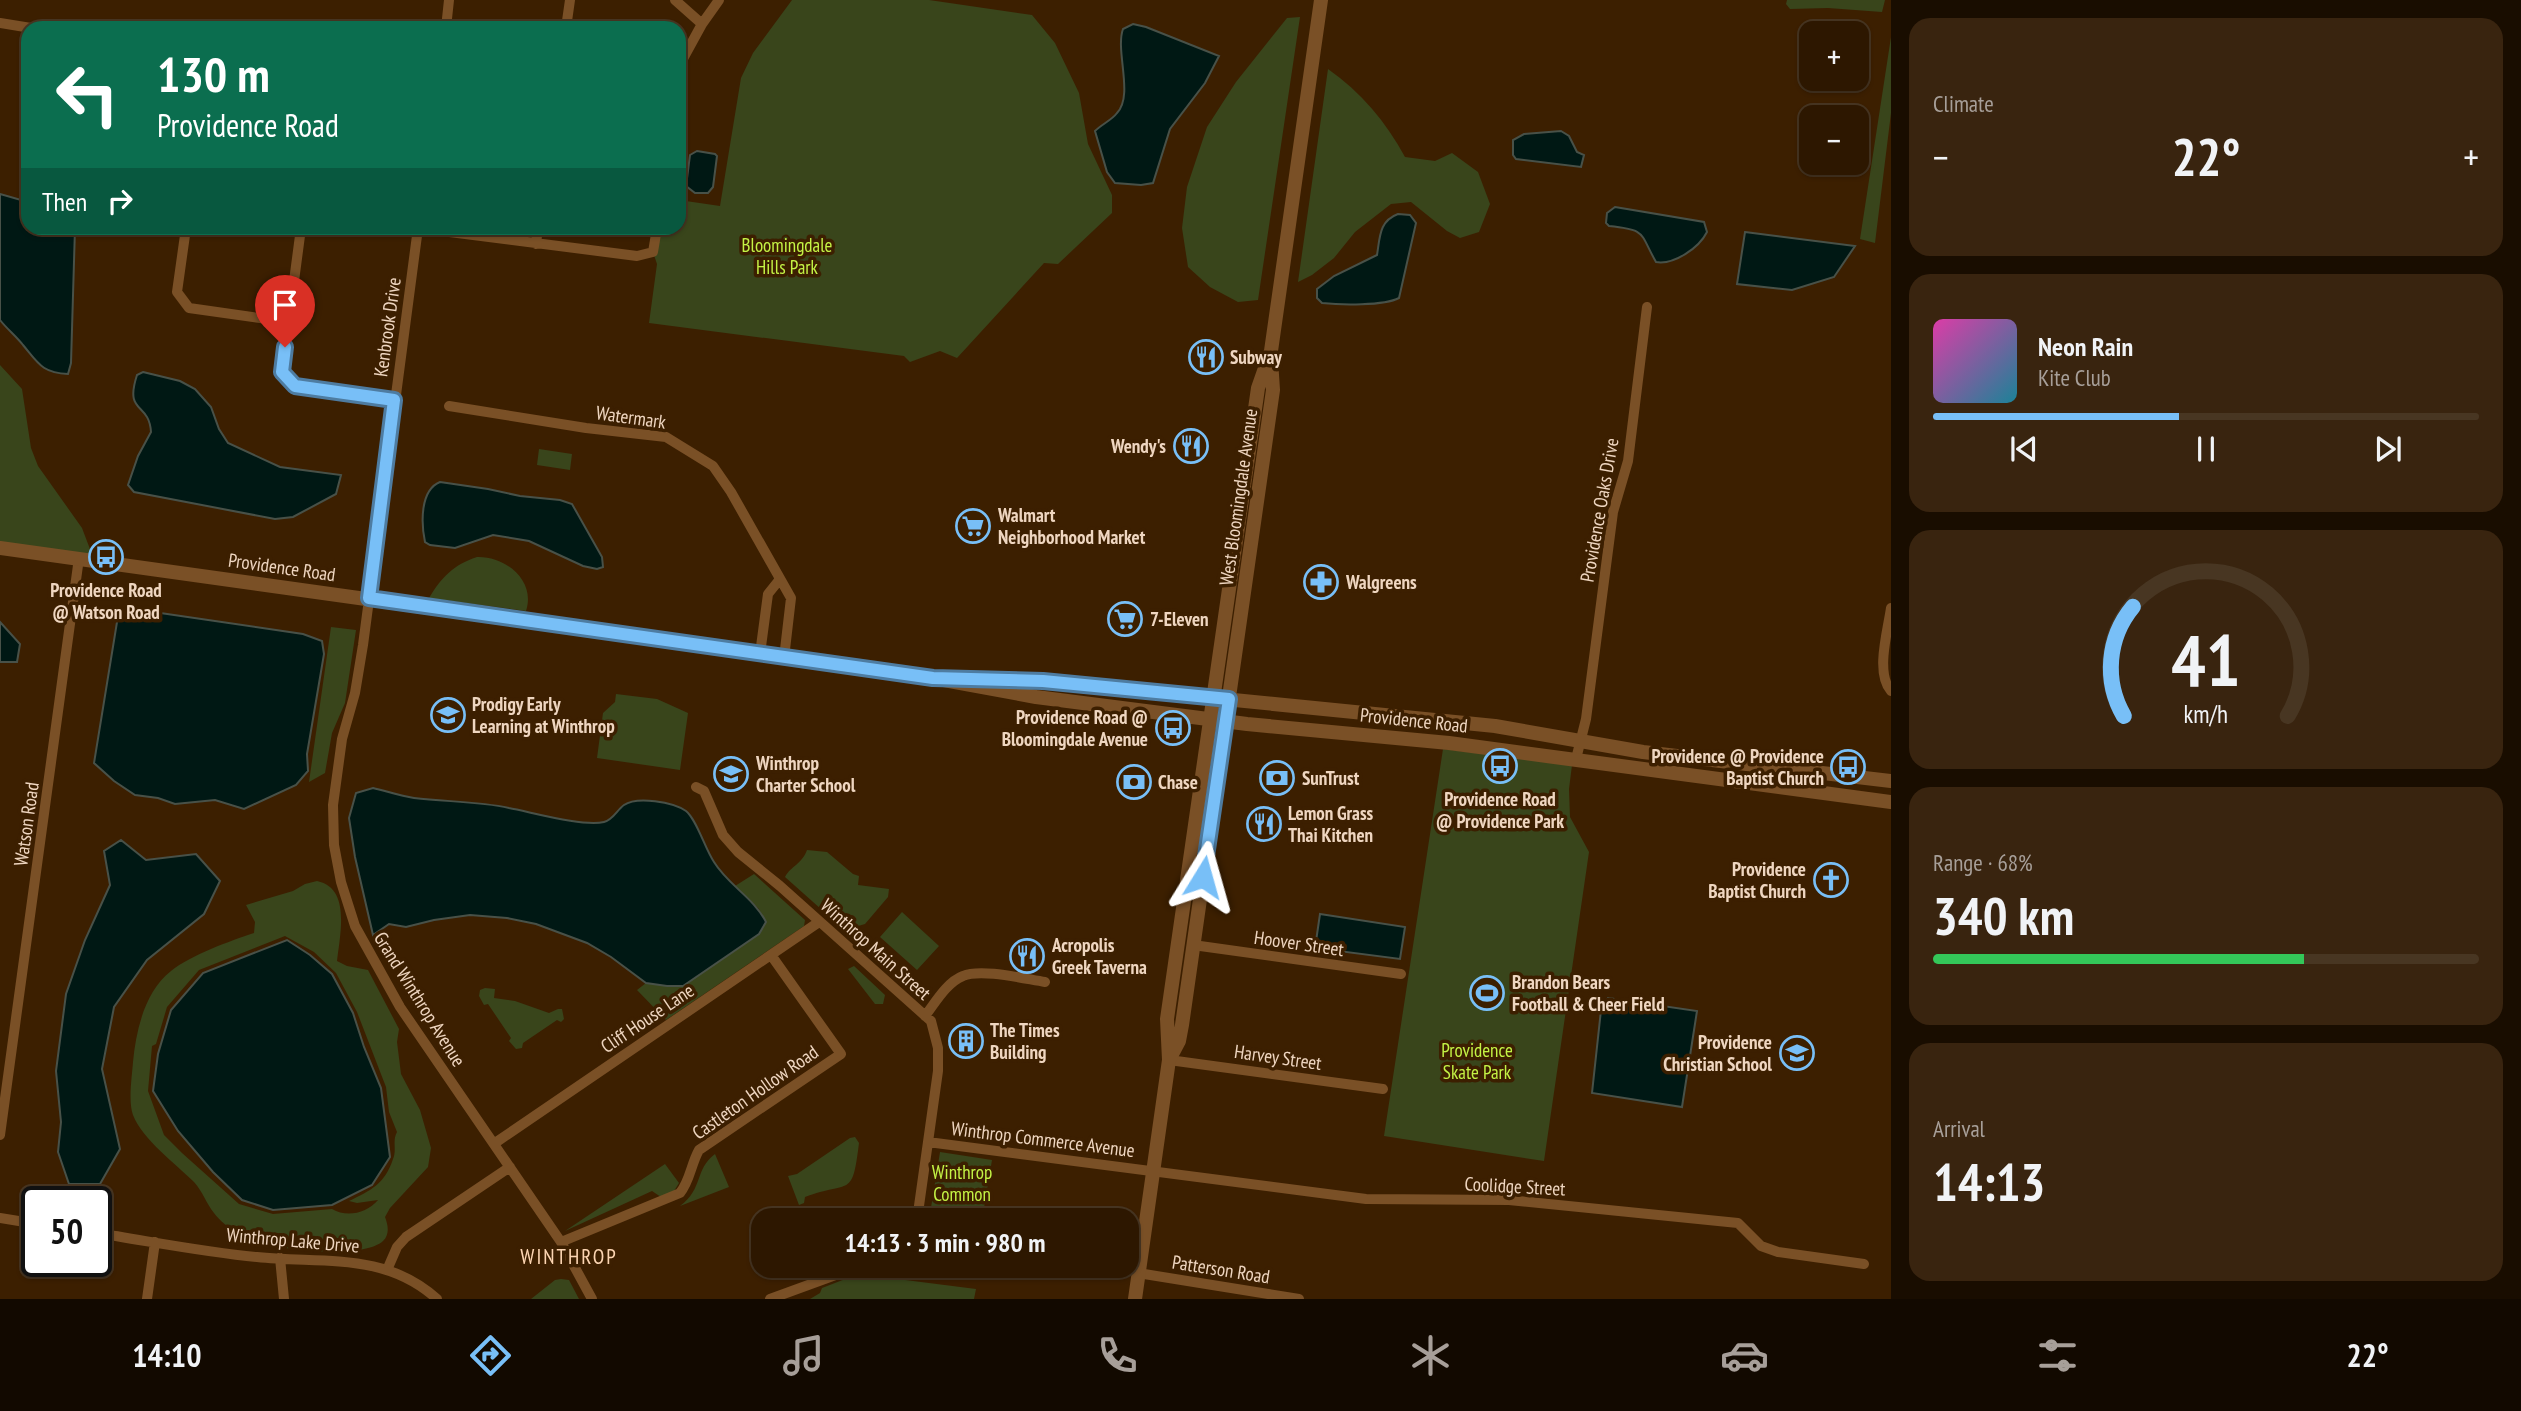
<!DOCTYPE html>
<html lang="en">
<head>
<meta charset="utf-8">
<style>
  :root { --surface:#2d1700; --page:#39240f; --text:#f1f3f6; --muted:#a79f99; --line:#483622; --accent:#78bff7 }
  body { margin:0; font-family:"PT Sans Narrow",sans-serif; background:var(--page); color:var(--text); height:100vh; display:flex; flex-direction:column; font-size:26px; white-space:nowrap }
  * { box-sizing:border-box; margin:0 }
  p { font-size:23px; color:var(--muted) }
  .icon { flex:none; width:38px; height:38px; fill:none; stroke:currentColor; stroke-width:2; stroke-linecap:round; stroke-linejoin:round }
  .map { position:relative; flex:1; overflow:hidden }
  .panel { display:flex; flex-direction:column; gap:18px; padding:18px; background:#190d00; width:630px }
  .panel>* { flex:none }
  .hud { position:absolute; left:21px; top:21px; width:665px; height:214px; border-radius:21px; box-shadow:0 2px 5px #0004,0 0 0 2px var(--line); background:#0b6e4f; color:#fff; overflow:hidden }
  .buttons { position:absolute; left:1799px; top:21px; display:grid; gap:14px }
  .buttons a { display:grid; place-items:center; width:70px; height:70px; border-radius:14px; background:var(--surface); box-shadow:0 2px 5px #0004,0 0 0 2px var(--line); font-size:35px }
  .speed { position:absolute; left:21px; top:1186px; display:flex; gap:14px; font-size:35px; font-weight:700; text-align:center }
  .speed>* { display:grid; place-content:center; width:91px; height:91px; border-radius:50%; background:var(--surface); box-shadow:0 2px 5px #0004,0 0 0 2px var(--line); line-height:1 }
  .speed .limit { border:4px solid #111; border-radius:10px; background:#fff; color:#111 }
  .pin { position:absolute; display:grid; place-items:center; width:60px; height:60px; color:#fff; margin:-72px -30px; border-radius:50% 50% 50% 0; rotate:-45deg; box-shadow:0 0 7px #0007 }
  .pin .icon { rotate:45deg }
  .me { position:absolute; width:77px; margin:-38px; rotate:8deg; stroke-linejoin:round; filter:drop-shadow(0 0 5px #0008) }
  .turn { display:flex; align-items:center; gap:24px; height:147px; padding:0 21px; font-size:32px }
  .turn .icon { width:91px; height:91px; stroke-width:2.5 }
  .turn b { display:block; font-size:49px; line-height:60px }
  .then { display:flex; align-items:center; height:66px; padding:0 21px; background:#0003; gap:14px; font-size:26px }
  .big { font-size:52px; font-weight:600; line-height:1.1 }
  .panel .card { flex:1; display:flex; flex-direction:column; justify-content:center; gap:10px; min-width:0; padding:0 24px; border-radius:21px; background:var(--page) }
  .panel .dial { align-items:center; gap:0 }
  .dial svg { height:182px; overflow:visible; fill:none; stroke:var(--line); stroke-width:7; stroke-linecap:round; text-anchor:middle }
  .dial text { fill:var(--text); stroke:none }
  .song { display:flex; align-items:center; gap:21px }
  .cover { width:84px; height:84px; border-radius:10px; background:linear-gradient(135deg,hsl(320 70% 55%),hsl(190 70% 35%)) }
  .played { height:7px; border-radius:4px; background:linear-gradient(90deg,var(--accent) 45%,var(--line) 45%) }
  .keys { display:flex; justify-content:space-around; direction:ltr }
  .heat { display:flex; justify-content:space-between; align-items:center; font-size:38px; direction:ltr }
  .charge { height:10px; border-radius:5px; background:linear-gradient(90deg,#34c759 68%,var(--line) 0) }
  .trip { position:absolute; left:751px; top:1208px; width:388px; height:70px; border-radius:21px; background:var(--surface); box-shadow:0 2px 5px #0004,0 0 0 2px var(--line); font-weight:600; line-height:70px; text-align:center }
  .menu { display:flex; height:112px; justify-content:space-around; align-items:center; background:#120900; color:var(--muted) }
  .menu .icon { width:49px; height:49px }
  .menu .selected { color:var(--accent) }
  .menu b { font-size:32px; color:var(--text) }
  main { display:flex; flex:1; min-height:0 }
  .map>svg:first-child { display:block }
</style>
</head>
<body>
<main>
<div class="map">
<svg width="1891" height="1299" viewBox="0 0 1891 1299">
  <rect width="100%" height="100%" fill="#3c1f00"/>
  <!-- green -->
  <path fill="#39451b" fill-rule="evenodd" d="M792,0H929L1032,15L1055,43L1079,93L1088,144L1112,195V213L1058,264L1044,263L957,358L940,351L910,362L904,356L649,323L657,264L653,252L657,228H679V200L720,206L741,78L753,53Z
    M1787,0H1885L1882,12L1828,8L1790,9L1786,4Z
    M1300,17L1258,300L1238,302L1210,287L1188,267L1182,228L1187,187L1207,127L1236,82L1287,18Z
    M1891,37V113L1875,243L1860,239Z
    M1328,69C1361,92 1386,122 1405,157L1435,161L1452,153L1478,172L1490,204L1479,232L1460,238L1447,231L1411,202L1391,204L1355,232L1334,258L1312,275L1298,282Z
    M0,365L22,389L31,448L38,466L82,528L93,557L0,544Z
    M539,449L572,454L570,470L537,465Z
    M477,557C506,556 536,581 526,611L429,598C442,577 453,565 477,557Z
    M331,627L356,630L345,703L332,733L325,773L309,782Z
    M616,694L657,699L688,713L680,770L597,758L603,713L615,702Z
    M1443,749L1572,765L1569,789L1570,817L1589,852L1544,1161L1384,1136Z
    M807,850L827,852L853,874L859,876L858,885L889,889L888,897L865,924L848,929L840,926L785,877C791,866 802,864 807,850Z
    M754,874L805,920L804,926L666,1020L637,990L646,983L683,986L759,934L765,922L759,909L735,886Z
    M317,881C351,888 340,934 337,961L347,966L368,970L399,1029L397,1042L401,1074L420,1110L431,1148L428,1167L390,1208L385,1217C388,1225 390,1234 383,1241C361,1261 262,1250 238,1234C230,1229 219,1220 214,1213C206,1203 203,1192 194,1182C176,1164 142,1139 133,1115C128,1102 132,1076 133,1062C136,1030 145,991 171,971C191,955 230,941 254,933L255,922L246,905L293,891L305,884ZM285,936L314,952L336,973L357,1012L386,1087L389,1112L397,1132C392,1141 397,1150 393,1159C385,1184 370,1191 349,1201L357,1203L378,1200C367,1213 347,1218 332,1209L273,1214L239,1204L182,1153L164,1135L148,1091L152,1046L156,1044L167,1007L199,970Z
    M902,912L939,946L917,970L880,937Z
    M854,966L885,995L883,1004H875L848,969Z
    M485,988L495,989L494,998L515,1001L549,1013L558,1009H562L564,1019L561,1022L557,1020L523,1043L522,1048L516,1049L509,1041L511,1038L488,1004L484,1005L479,996L480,990Z
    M855,1137L859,1143C852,1199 851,1180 805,1197L804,1203L799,1205L788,1176L797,1174L850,1138Z
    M940,1152L992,1160L982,1220H929Z
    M715,1154L729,1187L680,1206C704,1188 694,1170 715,1154Z
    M665,1164L679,1183L674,1191L661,1197L652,1191L565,1231Z
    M871,1269L874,1276L976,1289L974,1299H810L820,1293L822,1288Z
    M561,1279L569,1280L579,1299H531L555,1280Z"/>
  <!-- water -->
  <path fill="#001814" stroke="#485148" stroke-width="2" d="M1133,24L1146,27L1219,56L1205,83L1170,129L1153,183L1141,185L1115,183L1107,172L1095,131C1102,124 1112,120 1117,113C1134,95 1115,51 1123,29Z
    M1561,131L1569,136L1577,152L1584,155L1581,167L1516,159L1513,155V140L1524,134Z
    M697,151L715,154L717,156L713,187L708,193H695L686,186L690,155Z
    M0,194L28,202V228H75L71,363L68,374C42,373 38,363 23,345C16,336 7,329 0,320Z
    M1615,207L1704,222L1707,232C1699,248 1674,265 1656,262C1639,232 1647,230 1609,226L1606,223L1607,213Z
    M1398,214L1410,215L1416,223L1399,298C1384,306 1340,305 1322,303L1317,298V289L1334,276L1377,255C1380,237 1379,221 1398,214Z
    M1745,232L1855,246L1834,277L1792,290L1737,284Z
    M143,372L180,381L195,389L211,407L219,429L228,443L280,467L341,475L336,494L293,517L275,519L134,492L128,485L138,456L151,432C149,401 124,415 137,375Z
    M440,482L488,489L520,496L560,500L572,504L602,557L603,567L597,569L583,566L529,541L493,535L455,548L430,545L425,542C421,523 420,490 440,482Z
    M133,609L303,634L322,641L324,654L307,754L308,771L296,785L244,809L215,800L175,804L158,798L135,795L114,781L94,763L117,622L121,612Z
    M0,622L20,644L17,662H0Z
    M373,788C386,791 400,796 414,798C446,802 478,801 509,808C531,812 583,827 604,822C613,820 617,810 624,805C637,796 673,802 686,811C697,820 705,849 714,862C728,885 754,898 766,922L759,934L683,986H667L646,983L611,957L587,943L536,924L507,918L470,915L434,920L406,927L389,924L373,935L355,857L349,818L356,793Z
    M121,840L146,860L196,854L220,881L204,914L147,960L114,1007L102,1069L120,1149L100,1184H69L58,1152L61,1122L56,1071L66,994L85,940L110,885L104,851Z
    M1320,914L1405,927L1400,959L1315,948Z
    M287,940L310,955L332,974L353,1013L364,1047L381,1088L390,1157L372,1185L332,1205L273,1210L242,1200L213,1172L178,1131L153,1091L158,1054L171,1010L203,973Z
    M1608,998L1697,1011L1682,1107L1592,1093L1601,1010Z"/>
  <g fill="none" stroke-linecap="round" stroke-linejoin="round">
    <!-- street -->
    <path stroke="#7a5026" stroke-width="10" d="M675,0L702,24
      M0,23L31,28
      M446,28L449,0
      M566,28L570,0
      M679,66L702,24L719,0
      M186,228L177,292L189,308L288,322
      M301,228L282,372L295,386L394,400
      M418,228L363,645L355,693L342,739L333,805L334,845L341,882L355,926L400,1007L561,1242L592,1299
      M418,228L637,256L653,252L657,228
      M536,244L538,228
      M449,406L586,428L666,437L713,466L731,492L791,598L784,658
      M1891,608C1888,630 1875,673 1891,691
      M760,654L768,594L780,579
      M1576,759L1586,719L1613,512L1628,461L1647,307
      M696,787L704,791L723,835L738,852L780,886L931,1021L938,1048V1071L917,1220
      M1193,945L1401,974
      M925,1016C935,1003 947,982 963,976C981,968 1025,979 1045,982
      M1169,1060L1383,1089
      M0,1135L79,558
      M928,1142L1366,1199L1509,1200L1738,1223L1761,1246L1778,1252L1864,1264
      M495,1143L819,922
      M0,1218L37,1224
      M96,1233C149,1241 203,1252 257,1257C321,1264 384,1251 437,1299
      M561,1242L680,1193C690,1181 691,1164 699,1150L841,1054L771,955
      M280,1258L284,1299
      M912,1265H913
      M387,1270L397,1247L406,1237L510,1167
      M1138,1273L1299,1299
      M147,1299L155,1242
      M770,1299L863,1265"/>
    <!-- secondary -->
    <path stroke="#7a5026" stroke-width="14" d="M0,548L933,678L1036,697L1247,724L1449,743L1891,802
      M980,679L1043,681L1495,726L1643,752L1891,781
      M1170,1058L1179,1041L1182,1025L1273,390L1271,360
      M1135,1299L1169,1060L1167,1019L1258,388L1271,351L1321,0"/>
  </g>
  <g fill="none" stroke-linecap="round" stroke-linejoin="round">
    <!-- route casing -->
    <g stroke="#4e7ca1" stroke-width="18">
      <path id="route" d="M285,347L282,372L295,386L394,400L369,598L933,678L1043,681L1229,699L1203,877"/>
    </g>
    <!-- route -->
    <use href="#route" stroke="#78bff7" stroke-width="12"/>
  </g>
  <!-- icons -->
  <defs>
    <g id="restaurant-ring" transform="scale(1.75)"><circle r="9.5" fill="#3c1f00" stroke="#78bff7" stroke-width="1.5"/><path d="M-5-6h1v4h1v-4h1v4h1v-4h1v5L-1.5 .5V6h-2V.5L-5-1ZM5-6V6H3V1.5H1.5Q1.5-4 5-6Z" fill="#78bff7"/></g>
    <g id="supermarket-ring" transform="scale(1.75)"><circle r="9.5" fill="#3c1f00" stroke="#78bff7" stroke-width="1.5"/><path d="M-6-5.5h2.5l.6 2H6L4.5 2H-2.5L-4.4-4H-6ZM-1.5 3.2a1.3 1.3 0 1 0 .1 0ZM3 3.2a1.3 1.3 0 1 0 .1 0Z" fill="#78bff7"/></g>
    <g id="bus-ring" transform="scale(1.75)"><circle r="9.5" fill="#3c1f00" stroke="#78bff7" stroke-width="1.5"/><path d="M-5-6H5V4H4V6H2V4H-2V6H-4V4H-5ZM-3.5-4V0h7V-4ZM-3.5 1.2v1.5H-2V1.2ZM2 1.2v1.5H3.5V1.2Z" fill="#78bff7"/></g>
    <g id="pharmacy-ring" transform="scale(1.75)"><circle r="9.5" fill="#3c1f00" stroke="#78bff7" stroke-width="1.5"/><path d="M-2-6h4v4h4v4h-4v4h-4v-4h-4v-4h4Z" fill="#78bff7"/></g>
    <g id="school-ring" transform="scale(1.75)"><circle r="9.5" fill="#3c1f00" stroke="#78bff7" stroke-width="1.5"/><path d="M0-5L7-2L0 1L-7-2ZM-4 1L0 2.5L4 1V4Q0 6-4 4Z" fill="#78bff7"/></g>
    <g id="bank-ring" transform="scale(1.75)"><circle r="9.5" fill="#3c1f00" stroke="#78bff7" stroke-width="1.5"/><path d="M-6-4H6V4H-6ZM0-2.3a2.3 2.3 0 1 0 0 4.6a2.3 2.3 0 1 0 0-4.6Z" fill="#78bff7"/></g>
    <g id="church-ring" transform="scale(1.75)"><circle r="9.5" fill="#3c1f00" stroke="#78bff7" stroke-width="1.5"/><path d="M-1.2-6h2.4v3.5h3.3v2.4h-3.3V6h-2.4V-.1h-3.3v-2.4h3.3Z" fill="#78bff7"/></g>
    <g id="stadium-ring" transform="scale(1.75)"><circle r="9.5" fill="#3c1f00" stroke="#78bff7" stroke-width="1.5"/><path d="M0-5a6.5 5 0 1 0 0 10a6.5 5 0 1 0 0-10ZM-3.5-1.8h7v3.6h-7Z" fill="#78bff7"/></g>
    <g id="building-ring" transform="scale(1.75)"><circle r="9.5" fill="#3c1f00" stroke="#78bff7" stroke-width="1.5"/><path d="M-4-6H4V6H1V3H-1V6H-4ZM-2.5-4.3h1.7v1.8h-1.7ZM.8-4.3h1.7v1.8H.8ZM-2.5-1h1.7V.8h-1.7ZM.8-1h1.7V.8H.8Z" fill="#78bff7"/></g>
  </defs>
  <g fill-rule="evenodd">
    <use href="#restaurant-ring" x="1206" y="357"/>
    <use href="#restaurant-ring" x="1191" y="446"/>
    <use href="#supermarket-ring" x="973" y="526"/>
    <use href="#bus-ring" x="106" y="557"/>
    <use href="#pharmacy-ring" x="1321" y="582"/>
    <use href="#supermarket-ring" x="1125" y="619"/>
    <use href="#school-ring" x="448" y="715"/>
    <use href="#bus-ring" x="1173" y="728"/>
    <use href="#bus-ring" x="1500" y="766"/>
    <use href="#bus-ring" x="1848" y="767"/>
    <use href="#school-ring" x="731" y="774"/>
    <use href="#bank-ring" x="1277" y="778"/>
    <use href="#bank-ring" x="1134" y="782"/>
    <use href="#restaurant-ring" x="1264" y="824"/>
    <use href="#church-ring" x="1831" y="880"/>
    <use href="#restaurant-ring" x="1027" y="956"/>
    <use href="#stadium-ring" x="1487" y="993"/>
    <use href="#building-ring" x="966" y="1041"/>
    <use href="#school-ring" x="1797" y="1053"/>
  </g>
  <g text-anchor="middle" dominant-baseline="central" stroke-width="7" stroke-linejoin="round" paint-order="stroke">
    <!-- park labels -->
    <g font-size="19" fill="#c4f345" stroke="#3c1f00">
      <text x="787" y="245">Bloomingdale<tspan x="787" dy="22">Hills Park</tspan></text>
      <text x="1477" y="1050">Providence<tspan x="1477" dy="22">Skate Park</tspan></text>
      <text x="962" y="1172">Winthrop<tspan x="962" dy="22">Common</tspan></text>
    </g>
    <!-- street labels -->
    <g font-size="19" fill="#efd6c0" stroke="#3c1f00">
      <text transform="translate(387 327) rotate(-82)">Kenbrook Drive</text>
      <text transform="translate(631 417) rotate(8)">Watermark</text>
      <text transform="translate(1238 497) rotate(-82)">West Bloomingdale Avenue</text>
      <text transform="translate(1599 510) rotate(-80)">Providence Oaks Drive</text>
      <text transform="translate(282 567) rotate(8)">Providence Road</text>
      <text transform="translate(1414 720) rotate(6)">Providence Road</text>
      <text transform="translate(26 824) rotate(-82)">Watson Road</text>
      <text transform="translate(1299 943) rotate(8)">Hoover Street</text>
      <text transform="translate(876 949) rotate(42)">Winthrop Main Street</text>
      <text transform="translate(420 999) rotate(58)">Grand Winthrop Avenue</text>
      <text transform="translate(647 1018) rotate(-34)">Cliff House Lane</text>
      <text transform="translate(1278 1057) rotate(8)">Harvey Street</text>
      <text transform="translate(755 1092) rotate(-35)">Castleton Hollow Road</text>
      <text transform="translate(1043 1139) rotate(7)">Winthrop Commerce Avenue</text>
      <text transform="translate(1515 1186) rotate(3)">Coolidge Street</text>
      <text transform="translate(293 1240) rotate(5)">Winthrop Lake Drive</text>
      <text transform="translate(1221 1269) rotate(9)">Patterson Road</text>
    </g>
    <!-- poi labels -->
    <g font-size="19" font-weight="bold" fill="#efd6c0" stroke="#3c1f00" text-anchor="start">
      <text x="1230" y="357">Subway</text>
      <text x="1166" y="446" text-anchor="end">Wendy's</text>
      <text x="998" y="515">Walmart<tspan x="998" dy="22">Neighborhood Market</tspan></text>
      <text x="1346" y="582">Walgreens</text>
      <text x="106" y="590" text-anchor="middle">Providence Road<tspan x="106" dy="22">@ Watson Road</tspan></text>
      <text x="1150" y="619">7-Eleven</text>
      <text x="472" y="704">Prodigy Early<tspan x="472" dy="22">Learning at Winthrop</tspan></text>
      <text x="1148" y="717" text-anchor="end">Providence Road @<tspan x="1148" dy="22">Bloomingdale Avenue</tspan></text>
      <text x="1824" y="756" text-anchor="end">Providence @ Providence<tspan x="1824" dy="22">Baptist Church</tspan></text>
      <text x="756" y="763">Winthrop<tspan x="756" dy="22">Charter School</tspan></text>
      <text x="1302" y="778">SunTrust</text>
      <text x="1158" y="782">Chase</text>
      <text x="1500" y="799" text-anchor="middle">Providence Road<tspan x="1500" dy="22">@ Providence Park</tspan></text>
      <text x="1288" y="813">Lemon Grass<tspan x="1288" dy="22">Thai Kitchen</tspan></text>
      <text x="1806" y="869" text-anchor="end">Providence<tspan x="1806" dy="22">Baptist Church</tspan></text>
      <text x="1052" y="945">Acropolis<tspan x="1052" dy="22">Greek Taverna</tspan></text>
      <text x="1512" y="982">Brandon Bears<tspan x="1512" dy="22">Football &amp; Cheer Field</tspan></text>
      <text x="990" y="1030">The Times<tspan x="990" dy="22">Building</tspan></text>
      <text x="1772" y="1042" text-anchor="end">Providence<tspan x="1772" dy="22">Christian School</tspan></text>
    </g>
    <!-- neighbourhood labels -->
    <g font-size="21" letter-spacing="2" fill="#fcd5b2" stroke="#3c1f00">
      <text x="569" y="1256">WINTHROP</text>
    </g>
  </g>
</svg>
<div class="buttons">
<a>+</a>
<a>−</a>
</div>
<div class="speed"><div class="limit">50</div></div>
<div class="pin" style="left:285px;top:347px;background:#d93025"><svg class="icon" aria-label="arrive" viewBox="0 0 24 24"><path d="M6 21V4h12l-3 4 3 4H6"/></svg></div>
<svg class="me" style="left:1203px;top:877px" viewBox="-20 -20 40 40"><path d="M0-17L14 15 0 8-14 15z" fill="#78bff7" stroke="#fff" stroke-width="4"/></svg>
<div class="trip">14:13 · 3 min · 980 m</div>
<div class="hud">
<div class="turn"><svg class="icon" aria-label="left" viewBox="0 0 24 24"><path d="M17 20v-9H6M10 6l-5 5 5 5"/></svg><div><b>130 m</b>Providence Road</div></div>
<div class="then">Then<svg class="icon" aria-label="right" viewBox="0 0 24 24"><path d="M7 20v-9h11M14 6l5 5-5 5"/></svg></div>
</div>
</div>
<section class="panel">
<div class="card"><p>Climate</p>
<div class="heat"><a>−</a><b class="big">22°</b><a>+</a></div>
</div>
<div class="card">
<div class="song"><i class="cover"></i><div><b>Neon Rain</b><p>Kite Club</p></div></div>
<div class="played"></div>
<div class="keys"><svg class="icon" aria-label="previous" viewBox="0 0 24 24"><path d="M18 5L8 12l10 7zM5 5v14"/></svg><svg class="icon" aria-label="pause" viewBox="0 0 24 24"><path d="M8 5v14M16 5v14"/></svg><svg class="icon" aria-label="next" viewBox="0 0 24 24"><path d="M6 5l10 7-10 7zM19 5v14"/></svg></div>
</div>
<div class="card dial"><svg viewBox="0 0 100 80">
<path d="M14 69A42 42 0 1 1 86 69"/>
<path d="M14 69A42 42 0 0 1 18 21" stroke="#78bff7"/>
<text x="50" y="56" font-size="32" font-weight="700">41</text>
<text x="50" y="72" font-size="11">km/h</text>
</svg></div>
<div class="card"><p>Range · 68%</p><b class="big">340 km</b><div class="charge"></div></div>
<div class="card"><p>Arrival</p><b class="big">14:13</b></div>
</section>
</main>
<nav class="menu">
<b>14:10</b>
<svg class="icon selected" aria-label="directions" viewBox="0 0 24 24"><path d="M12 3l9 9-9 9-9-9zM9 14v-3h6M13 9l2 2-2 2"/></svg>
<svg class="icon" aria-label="music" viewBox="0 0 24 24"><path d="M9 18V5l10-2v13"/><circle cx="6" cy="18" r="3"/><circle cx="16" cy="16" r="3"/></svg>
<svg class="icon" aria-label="phone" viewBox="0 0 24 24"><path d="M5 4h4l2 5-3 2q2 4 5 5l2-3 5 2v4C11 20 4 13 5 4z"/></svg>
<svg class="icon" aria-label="climate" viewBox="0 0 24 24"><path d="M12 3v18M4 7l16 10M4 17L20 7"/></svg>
<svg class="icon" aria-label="car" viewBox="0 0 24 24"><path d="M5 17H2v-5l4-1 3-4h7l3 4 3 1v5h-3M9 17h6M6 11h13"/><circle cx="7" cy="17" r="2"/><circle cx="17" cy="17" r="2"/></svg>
<svg class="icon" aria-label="filters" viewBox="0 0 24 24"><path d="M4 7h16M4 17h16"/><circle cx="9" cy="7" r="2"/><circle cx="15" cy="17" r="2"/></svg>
<b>22°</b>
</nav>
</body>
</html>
